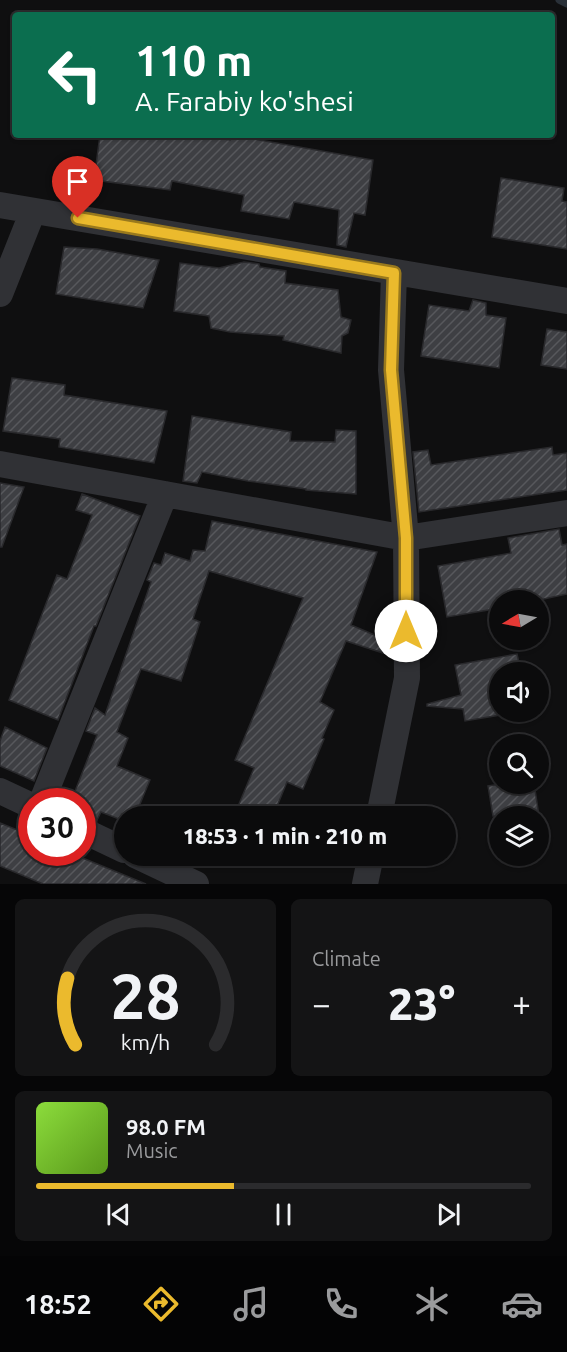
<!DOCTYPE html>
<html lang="en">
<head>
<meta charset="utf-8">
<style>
  :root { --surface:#0b0b0c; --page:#141415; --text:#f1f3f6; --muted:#9a9b9d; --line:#2b2b2d; --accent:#ebba2d }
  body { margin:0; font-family:Ubuntu,sans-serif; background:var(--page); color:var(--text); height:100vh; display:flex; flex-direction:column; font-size:22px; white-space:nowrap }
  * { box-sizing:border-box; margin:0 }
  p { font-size:20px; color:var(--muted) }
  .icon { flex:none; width:33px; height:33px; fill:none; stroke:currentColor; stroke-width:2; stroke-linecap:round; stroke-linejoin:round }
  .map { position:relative; height:884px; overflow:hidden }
  .sheet { display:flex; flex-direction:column; gap:15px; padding:15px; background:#060607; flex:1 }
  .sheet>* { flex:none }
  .hud { position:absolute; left:12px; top:12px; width:543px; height:126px; border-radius:6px; box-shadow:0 2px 4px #0004,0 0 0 2px var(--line); background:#0b6e4f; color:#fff; overflow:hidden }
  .needle { width:39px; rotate:260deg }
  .buttons { position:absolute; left:489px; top:590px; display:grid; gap:12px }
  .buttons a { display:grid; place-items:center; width:60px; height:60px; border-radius:50%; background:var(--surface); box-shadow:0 2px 4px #0004,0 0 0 2px var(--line); font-size:30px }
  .speed { position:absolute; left:18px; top:788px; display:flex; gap:12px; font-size:30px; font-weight:700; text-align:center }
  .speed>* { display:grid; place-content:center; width:78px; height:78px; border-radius:50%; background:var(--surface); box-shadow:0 2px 4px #0004,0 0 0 2px var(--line); line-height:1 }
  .speed .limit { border:9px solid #d22; background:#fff; color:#111 }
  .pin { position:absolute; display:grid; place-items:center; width:51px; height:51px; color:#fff; margin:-62px -26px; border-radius:50% 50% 50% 0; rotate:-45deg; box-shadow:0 0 6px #0007 }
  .pin .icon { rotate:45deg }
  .me { position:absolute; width:66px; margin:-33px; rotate:0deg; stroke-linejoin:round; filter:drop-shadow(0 0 4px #0008) }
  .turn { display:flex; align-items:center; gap:21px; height:126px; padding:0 24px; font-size:27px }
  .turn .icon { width:78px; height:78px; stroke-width:2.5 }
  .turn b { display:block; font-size:42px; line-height:51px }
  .big { font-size:45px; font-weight:800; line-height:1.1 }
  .sheet .tile { flex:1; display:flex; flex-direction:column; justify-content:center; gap:9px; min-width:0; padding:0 21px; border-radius:9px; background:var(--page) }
  .sheet .dial { align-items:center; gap:0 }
  .dial svg { height:156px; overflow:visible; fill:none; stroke:var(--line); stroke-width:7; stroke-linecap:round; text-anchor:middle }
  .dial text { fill:var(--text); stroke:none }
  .song { display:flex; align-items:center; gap:18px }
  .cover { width:72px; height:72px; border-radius:9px; background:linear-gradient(135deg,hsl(90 70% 55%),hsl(90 70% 35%)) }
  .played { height:6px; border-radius:3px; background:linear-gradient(90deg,var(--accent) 40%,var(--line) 40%) }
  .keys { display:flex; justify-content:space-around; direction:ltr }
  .heat { display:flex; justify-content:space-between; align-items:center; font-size:33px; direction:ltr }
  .sheet .tiles { flex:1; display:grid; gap:15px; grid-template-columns:1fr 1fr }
  .tile:last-child { grid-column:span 2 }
  .trip { position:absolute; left:114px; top:806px; width:342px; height:60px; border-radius:30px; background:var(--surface); box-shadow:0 2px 4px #0004,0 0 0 2px var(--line); font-weight:800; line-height:60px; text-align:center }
  .tabs { display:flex; height:96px; justify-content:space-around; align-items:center; background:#040405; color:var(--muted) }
  .tabs .icon { width:42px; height:42px }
  .tabs .current { color:var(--accent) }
  .tabs b { font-size:27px; color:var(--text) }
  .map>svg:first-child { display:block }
</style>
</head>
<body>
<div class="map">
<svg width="567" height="884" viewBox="0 0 567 884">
  <defs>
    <pattern id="building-hatch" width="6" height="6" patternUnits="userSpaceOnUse" patternTransform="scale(1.5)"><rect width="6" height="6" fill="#3e3f43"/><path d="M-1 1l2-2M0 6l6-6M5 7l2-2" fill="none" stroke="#57585c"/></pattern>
  </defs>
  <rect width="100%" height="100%" fill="#0f0f10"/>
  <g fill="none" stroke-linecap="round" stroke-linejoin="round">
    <!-- stream -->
    <path stroke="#293038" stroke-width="7" d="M559,0L567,4"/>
  </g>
  <!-- building -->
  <path fill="url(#building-hatch)" stroke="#29292c" stroke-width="1.5" d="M100,135H145L165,137V135H199L230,140L231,135L373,160L365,215L354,213L346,247L337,245L339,210L294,202L289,219L241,211L244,195L172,181L170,190L94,180Z
    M501,178L564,188L562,201L567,202V249L492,237Z
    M64,247L97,249L159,260L143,308L56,294Z
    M244,262L259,264L260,267L286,271L285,283L338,290L341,317L351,320L348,333L342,336L341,353L283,340L284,336L230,332L211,328L209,316L174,311L180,263L219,268Z
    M473,300L486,303V315L506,318L499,368L421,356L429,305L469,311Z
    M547,329L567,332V369L541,365Z
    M12,378L65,385L64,395L167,411L154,463L59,447L60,439L3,431Z
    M192,416L291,432L290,441L335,442L336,430L356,431V494L306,490V489L248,481L202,472L197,483L183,481Z
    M552,447L553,455L567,453V490L419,512L413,452L428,450L431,465Z
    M0,483L24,487L2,547H0Z
    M82,494L140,516L96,626H94L58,720L9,700L57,575L67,579L92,515L76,510Z
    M212,521L377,552L351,625L391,642L386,654L346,641L320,702L334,710L322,738L324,739L303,789L287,782L273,816H234L254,768L235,760L303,598L209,571L193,619L200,622L181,681L141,669L117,732L128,738L117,766L150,780L135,816H124V821L101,812L97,820L82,815V801L72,799L97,735L86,731L95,708L105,715L151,582L147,580L154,563L161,565L165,553L190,561L193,550L205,551Z
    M559,529L562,545L567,544V594L539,600H500V608L447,617L438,566L511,553L508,538Z
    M517,654L521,672H500V715L465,721L463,709L427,706V704L461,695L455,665Z
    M5,727L47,748L34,781L0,766V741Z
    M509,783H534L539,816H493L488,786Z
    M0,823L32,836V852H68L146,884H43L0,866Z"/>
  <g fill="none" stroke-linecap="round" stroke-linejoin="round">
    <!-- street -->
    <path stroke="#303135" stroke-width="26" d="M0,205L567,301
      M0,294L33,211
      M0,464L406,538L567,513
      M0,791L32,806
      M42,801L165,494
      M379,816L407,678L406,538L391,370L394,272
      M82,830L124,850
      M135,855L196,884
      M365,884L371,855"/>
  </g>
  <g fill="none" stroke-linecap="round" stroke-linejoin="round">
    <!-- route casing -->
    <g stroke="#99791d" stroke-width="15">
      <path id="route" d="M78,218L394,273L391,370L406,538V631"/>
    </g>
    <!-- route -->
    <use href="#route" stroke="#ebba2d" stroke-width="10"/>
  </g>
</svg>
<div class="buttons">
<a><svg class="needle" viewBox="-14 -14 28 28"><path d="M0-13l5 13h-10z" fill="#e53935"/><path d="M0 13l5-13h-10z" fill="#9a9b9d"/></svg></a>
<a><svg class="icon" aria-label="sound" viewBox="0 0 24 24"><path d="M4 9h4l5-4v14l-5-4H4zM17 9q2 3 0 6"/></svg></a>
<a><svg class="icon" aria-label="search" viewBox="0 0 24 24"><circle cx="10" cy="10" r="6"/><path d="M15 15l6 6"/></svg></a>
<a><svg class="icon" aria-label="layers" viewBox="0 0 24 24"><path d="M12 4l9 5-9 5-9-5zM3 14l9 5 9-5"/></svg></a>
</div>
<div class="speed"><div class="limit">30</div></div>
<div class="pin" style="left:78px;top:218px;background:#d93025"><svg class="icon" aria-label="arrive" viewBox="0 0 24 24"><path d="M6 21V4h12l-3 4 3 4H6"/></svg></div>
<svg class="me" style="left:406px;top:631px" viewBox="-20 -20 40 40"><circle r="19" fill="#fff"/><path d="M0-13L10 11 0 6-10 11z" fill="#ebba2d"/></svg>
<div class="trip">18:53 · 1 min · 210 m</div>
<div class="hud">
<div class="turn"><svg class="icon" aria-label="left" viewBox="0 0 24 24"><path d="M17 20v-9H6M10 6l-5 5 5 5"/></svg><div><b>110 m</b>A. Farabiy ko'shesi</div></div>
</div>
</div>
<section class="sheet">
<div class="tiles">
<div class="tile dial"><svg viewBox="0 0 100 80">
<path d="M14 69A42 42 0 1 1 86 69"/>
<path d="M14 69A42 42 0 0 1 10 35" stroke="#ebba2d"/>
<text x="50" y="56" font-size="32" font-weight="700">28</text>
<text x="50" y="72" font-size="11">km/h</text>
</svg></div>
<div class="tile"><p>Climate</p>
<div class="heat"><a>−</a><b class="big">23°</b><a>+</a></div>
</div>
<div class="tile">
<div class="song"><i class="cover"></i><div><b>98.0 FM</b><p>Music</p></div></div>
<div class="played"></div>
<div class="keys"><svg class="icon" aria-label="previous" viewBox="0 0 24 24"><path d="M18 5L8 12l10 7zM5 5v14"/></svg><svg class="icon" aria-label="pause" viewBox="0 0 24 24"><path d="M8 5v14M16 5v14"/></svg><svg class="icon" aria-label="next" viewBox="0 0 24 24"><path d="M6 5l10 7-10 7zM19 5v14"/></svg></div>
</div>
</div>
</section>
<nav class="tabs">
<b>18:52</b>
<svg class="icon current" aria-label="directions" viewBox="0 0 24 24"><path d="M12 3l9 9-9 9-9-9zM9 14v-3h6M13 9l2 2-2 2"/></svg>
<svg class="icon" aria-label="music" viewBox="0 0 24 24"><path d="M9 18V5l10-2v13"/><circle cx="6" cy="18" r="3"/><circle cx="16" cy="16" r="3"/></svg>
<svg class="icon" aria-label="phone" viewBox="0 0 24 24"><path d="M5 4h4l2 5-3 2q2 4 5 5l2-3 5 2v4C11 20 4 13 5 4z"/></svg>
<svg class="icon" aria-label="climate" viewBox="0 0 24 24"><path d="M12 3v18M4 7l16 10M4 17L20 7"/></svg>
<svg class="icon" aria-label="car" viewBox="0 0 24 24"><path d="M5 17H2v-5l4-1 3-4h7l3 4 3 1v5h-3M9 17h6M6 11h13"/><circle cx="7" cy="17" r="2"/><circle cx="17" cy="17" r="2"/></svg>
</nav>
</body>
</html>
